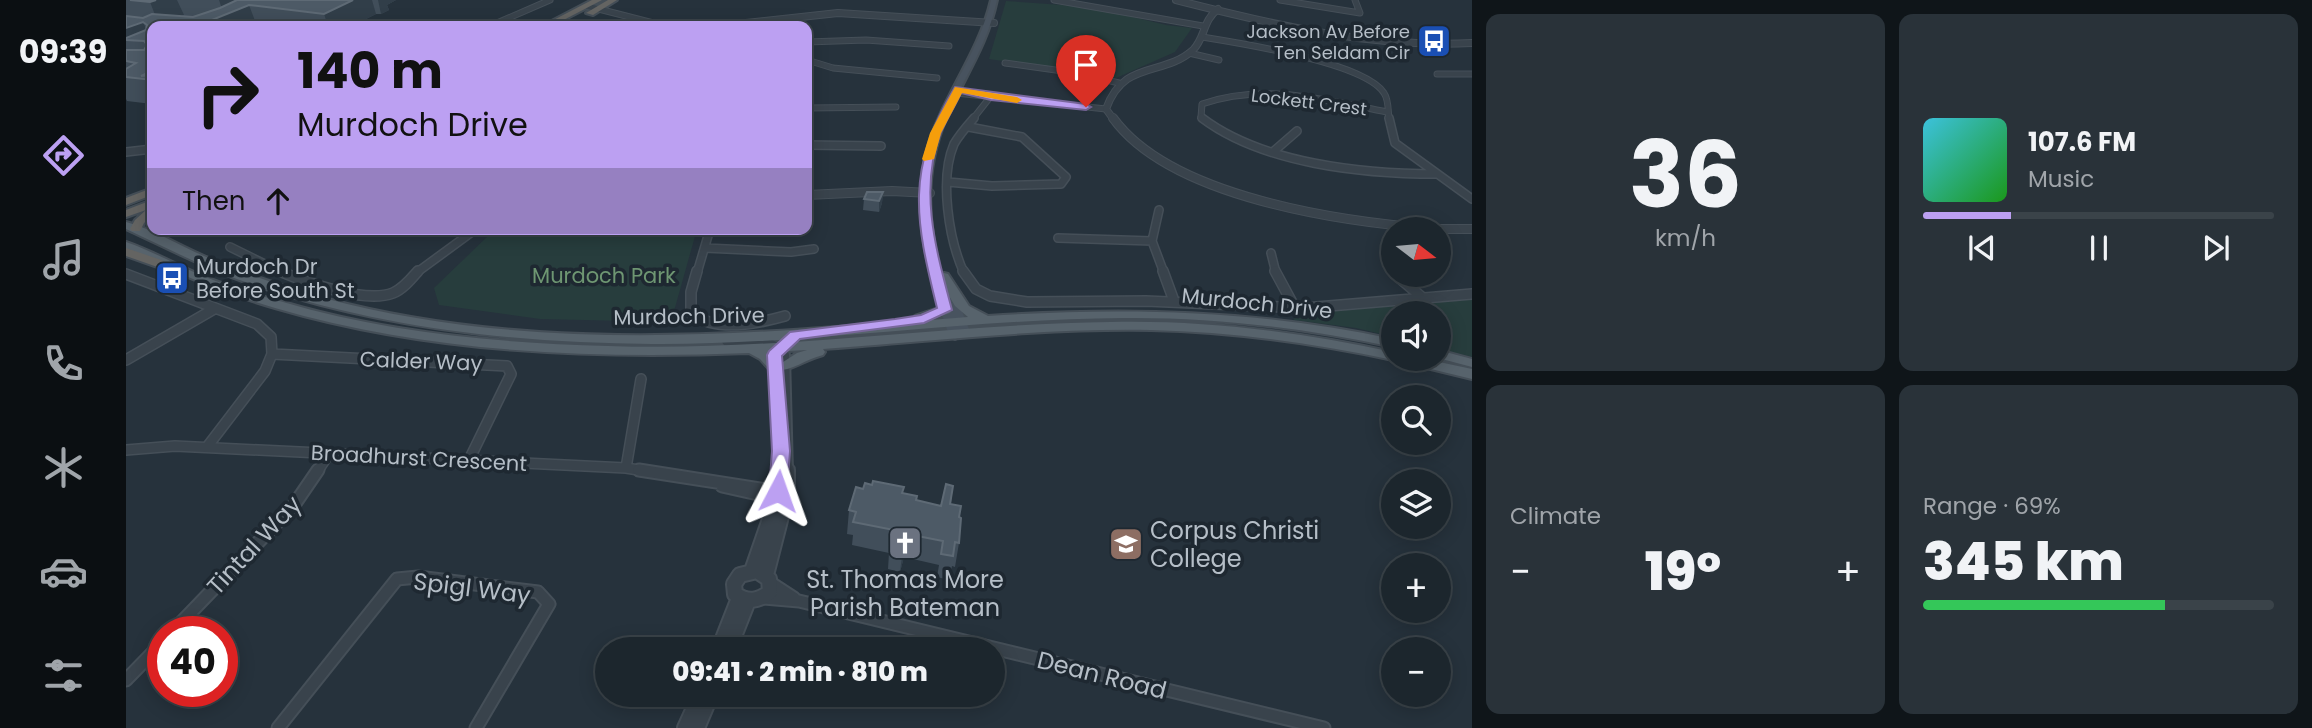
<!DOCTYPE html>
<html lang="en">
<head>
<meta charset="utf-8">
<style>
  :root { --surface:#1c262d; --page:#293239; --text:#f1f3f6; --muted:#a0a5aa; --line:#3a4349; --accent:#bca0f2 }
  body { margin:0; font-family:Poppins,sans-serif; background:var(--page); color:var(--text); height:100vh; display:flex; flex-direction:column; font-size:26px; white-space:nowrap }
  * { box-sizing:border-box; margin:0 }
  p { font-size:23px; color:var(--muted) }
  .icon { flex:none; width:38px; height:38px; fill:none; stroke:currentColor; stroke-width:2; stroke-linecap:round; stroke-linejoin:round }
  .map { position:relative; flex:1; overflow:hidden }
  .sheet { display:flex; flex-direction:column; gap:14px; padding:14px; background:#0f1519; width:840px }
  .sheet>* { flex:none }
  .hud { position:absolute; left:21px; top:21px; width:665px; height:214px; border-radius:14px; box-shadow:0 4px 18px #0003,0 0 0 2px var(--line); background:#bca0f2; color:#111; overflow:hidden }
  .needle { width:46px; rotate:106deg }
  .fabs { position:absolute; left:1255px; top:217px; display:grid; gap:14px }
  .fabs a { display:grid; place-items:center; width:70px; height:70px; border-radius:50%; background:var(--surface); box-shadow:0 4px 18px #0003,0 0 0 2px var(--line); font-size:35px }
  .speed { position:absolute; left:21px; top:616px; display:flex; gap:14px; font-size:35px; font-weight:700; text-align:center }
  .speed>* { display:grid; place-content:center; width:91px; height:91px; border-radius:50%; background:var(--surface); box-shadow:0 4px 18px #0003,0 0 0 2px var(--line); line-height:1 }
  .speed .limit { border:10px solid #d22; background:#fff; color:#111 }
  .pin { position:absolute; display:grid; place-items:center; width:60px; height:60px; color:#fff; margin:-72px -30px; border-radius:50% 50% 50% 0; rotate:-45deg; box-shadow:0 0 7px #0007 }
  .pin .icon { rotate:45deg }
  .me { position:absolute; width:77px; margin:-38px; rotate:4deg; stroke-linejoin:round; filter:drop-shadow(0 0 5px #0008) }
  .turn { display:flex; align-items:center; gap:24px; height:147px; padding:0 35px; font-size:32px }
  .turn .icon { width:91px; height:91px; stroke-width:2.5 }
  .turn b { display:block; font-size:49px; line-height:60px }
  .then { display:flex; align-items:center; height:66px; padding:0 35px; background:#0003; gap:14px; font-size:26px }
  .big { font-size:52px; font-weight:800; line-height:1.1 }
  .sheet .widget { flex:1; display:flex; flex-direction:column; justify-content:center; gap:10px; min-width:0; padding:0 24px; border-radius:14px; background:var(--page) }
  .sheet .dial { align-items:center; gap:0 }
  .dial b { font-size:91px; line-height:1 }
  .song { display:flex; align-items:center; gap:21px }
  .cover { width:84px; height:84px; border-radius:10px; background:linear-gradient(135deg,hsl(190 70% 55%),hsl(120 70% 35%)) }
  .played { height:7px; border-radius:4px; background:linear-gradient(90deg,var(--accent) 25%,var(--line) 25%) }
  .keys { display:flex; justify-content:space-around; direction:ltr }
  .heat { display:flex; justify-content:space-between; align-items:center; font-size:38px; direction:ltr }
  .charge { height:10px; border-radius:5px; background:linear-gradient(90deg,#34c759 69%,var(--line) 0) }
  .sheet .tiles { flex:1; display:grid; gap:14px; grid-template-columns:repeat(2,1fr) }
  .trip { position:absolute; left:469px; top:637px; width:410px; height:70px; border-radius:35px; background:var(--surface); box-shadow:0 4px 18px #0003,0 0 0 2px var(--line); font-weight:800; line-height:70px; text-align:center }
  main { display:flex; flex:1; min-height:0 }
  .tabs { display:flex; flex-direction:column; width:126px; justify-content:space-around; align-items:center; background:#0b0f12; color:var(--muted) }
  .tabs .icon { width:49px; height:49px }
  .tabs .selected { color:var(--accent) }
  .tabs b { font-size:32px; color:var(--text) }
  .map>svg:first-child { display:block }
</style>
</head>
<body>
<main>
<nav class="tabs">
<b>09:39</b>
<svg class="icon selected" aria-label="directions" viewBox="0 0 24 24"><path d="M12 3l9 9-9 9-9-9zM9 14v-3h6M13 9l2 2-2 2"/></svg>
<svg class="icon" aria-label="music" viewBox="0 0 24 24"><path d="M9 18V5l10-2v13"/><circle cx="6" cy="18" r="3"/><circle cx="16" cy="16" r="3"/></svg>
<svg class="icon" aria-label="phone" viewBox="0 0 24 24"><path d="M5 4h4l2 5-3 2q2 4 5 5l2-3 5 2v4C11 20 4 13 5 4z"/></svg>
<svg class="icon" aria-label="climate" viewBox="0 0 24 24"><path d="M12 3v18M4 7l16 10M4 17L20 7"/></svg>
<svg class="icon" aria-label="car" viewBox="0 0 24 24"><path d="M5 17H2v-5l4-1 3-4h7l3 4 3 1v5h-3M9 17h6M6 11h13"/><circle cx="7" cy="17" r="2"/><circle cx="17" cy="17" r="2"/></svg>
<svg class="icon" aria-label="filters" viewBox="0 0 24 24"><path d="M4 7h16M4 17h16"/><circle cx="9" cy="7" r="2"/><circle cx="15" cy="17" r="2"/></svg>
</nav>
<div class="map">
<svg width="1346" height="728" viewBox="0 0 1346 728">
  <rect width="100%" height="100%" fill="#26323c"/>
  <!-- green -->
  <path fill="#273d3d" d="M880,1L965,7L1040,25L1066,28L1049,52L990,78L863,59Z
    M376,229H571L545,322L414,319L313,305L308,288L362,236Z
    M1346,296V357L1313,349L1312,313H1267V337L1230,328L1168,320L1169,311L1245,308Z"/>
  <g fill="none" stroke-linecap="round" stroke-linejoin="round">
    <!-- minor-far3 casing -->
    <g stroke="#454f58" stroke-width="7">
      <path id="minor-far3" d="M928,0L1077,26
        M1154,0L1234,13L1229,0
        M461,6L539,26
        M364,26L424,0
        M1076,37C1113,43 1238,62 1258,93C1263,100 1262,111 1263,120
        M681,42L740,40L823,46
        M1063,53L1093,60
        M681,60L707,68L811,78
        M879,63L951,73L993,83
        M1311,74H1346
        M830,93L980,109
        M681,108L770,107
        M846,120L865,96
        M1078,120L1075,117L1076,104C1138,82 1199,100 1261,112"/>
    </g>
    <!-- minor-far2 casing -->
    <g stroke="#454f58" stroke-width="10">
      <path id="minor-far2" d="M1076,118C1137,164 1237,174 1311,174
        M1263,118L1269,143L1346,199
        M681,145L755,146
        M1148,151L1171,131
        M0,152L26,149
        M822,182L866,186L935,184L940,177L896,137L843,127
        M1033,210L1026,241L1038,273
        M932,238L1026,241
        M104,247L157,273
        M579,248L665,252L688,249
        M1145,253L1150,273
        M290,273L350,229
        M571,273L584,229
        M838,273C823,240 813,179 828,144C833,135 841,126 848,118"/>
    </g>
    <!-- minor-far1 casing -->
    <g stroke="#454f58" stroke-width="12">
      <path id="minor-far1" d="M153,271C180,282 239,304 267,293C277,289 285,279 292,271
        M571,271L565,292V314C592,332 630,324 659,316
        M837,271L850,289L864,296L901,302L1020,301L1179,308L1346,294
        M1037,271L1048,301
        M1149,271L1169,308
        M0,274L131,324L145,337L146,354L139,371L81,447
        M1270,275L1298,299
        M146,354L381,366L385,374L343,460
        M0,360L88,309
        M0,450L49,446L500,468L525,472
        M500,468L515,379
        M191,472L203,454"/>
    </g>
    <!-- minor casing -->
    <g stroke="#454f58" stroke-width="15">
      <path id="minor" d="M513,470L654,492
        M596,486L654,499
        M645,583L668,598
        M638,598L673,601L1198,728
        M46,632L168,505L192,470
        M0,680L37,642
        M152,728L271,579L292,577L412,592L423,604L350,728"/>
    </g>
    <!-- tertiary-far3 casing -->
    <g stroke="#454f58" stroke-width="8">
      <path id="tertiary-far3" d="M1050,0C1148,25 1244,48 1346,43
        M592,26L712,13L868,23
        M988,120L980,109C998,59 1037,77 1067,50C1079,38 1077,20 1092,9"/>
    </g>
    <!-- tertiary-far2 casing -->
    <g stroke="#454f58" stroke-width="10">
      <path id="tertiary-far2" d="M987,118C1045,198 1217,222 1311,229
        M681,195L766,191L804,193
        M1312,229H1346"/>
    </g>
    <!-- tertiary-far1 casing -->
    <g stroke="#454f58" stroke-width="14">
      <path id="tertiary-far1" d="M601,341C621,342 644,337 658,355L661,472
        M653,472L655,451L648,355L670,335"/>
    </g>
    <!-- tertiary casing -->
    <g stroke="#454f58" stroke-width="18">
      <path id="tertiary" d="M626,571L651,499L653,470
        M631,571L643,579L644,592C632,601 622,603 609,594L608,584L614,575Z
        M640,575L661,493V470
        M593,649L613,598
        M603,649L622,601
        M559,728L574,695
        M571,728L585,695"/>
    </g>
    <!-- secondary casing -->
    <g stroke="#454f58" stroke-width="4">
      <path id="secondary" d="M865,0H871C861,47 838,77 820,119C797,173 802,228 817,283L824,284L826,286L845,334L843,337L834,336L829,339L823,335C798,264 779,189 813,117C831,77 855,43 865,0Z"/>
    </g>
    <!-- primary casing -->
    <g stroke="#454f58" stroke-width="4">
      <path id="primary" d="M0,222C27,229 52,245 78,256C117,273 157,287 198,298C391,350 592,337 789,321V316L819,306L826,310L824,313L804,320L842,317L829,306L812,277L818,273L822,274L843,306L862,316C1001,307 1131,310 1267,339V347C1178,328 1088,317 997,318C840,319 683,345 526,344C394,343 262,329 137,288C89,273 45,250 0,229Z
        M0,242C26,251 51,265 77,276C102,286 130,295 157,302C262,333 373,343 482,346C651,352 817,324 985,322C1080,320 1174,332 1267,352V359H1272L1267,360C1187,343 1107,332 1025,330C916,328 806,341 697,349L699,352L697,355C677,360 665,373 644,370L634,359L623,353C465,359 302,353 149,308C97,293 49,272 0,250ZM681,350L671,353L654,364L643,352Z
        M1312,350L1346,359V367L1312,358Z
        M1274,359H1299L1346,369V379L1276,362Z"/>
    </g>
    <!-- trunk casing -->
    <g stroke="#444e57" stroke-width="4">
      <path id="trunk" d="M466,0H476L426,26H416Z
        M482,0H491L467,15L460,13Z
        M26,188V195L0,205V198Z
        M26,200V216L18,223L14,231H6L4,229L9,220L20,210L0,217V210Z
        M0,248L44,263L46,266L40,270L0,256Z"/>
    </g>
    <!-- minor-far3 -->
    <use href="#minor-far3" stroke="#39434c" stroke-width="5"/>
    <!-- minor-far2 -->
    <use href="#minor-far2" stroke="#39434c" stroke-width="7"/>
    <!-- minor-far1 -->
    <use href="#minor-far1" stroke="#39434c" stroke-width="9"/>
    <!-- minor -->
    <use href="#minor" stroke="#39434c" stroke-width="11"/>
    <!-- tertiary-far3 -->
    <use href="#tertiary-far3" stroke="#39434c" stroke-width="6"/>
    <!-- tertiary-far2 -->
    <use href="#tertiary-far2" stroke="#39434c" stroke-width="8"/>
    <!-- tertiary-far1 -->
    <use href="#tertiary-far1" stroke="#39434c" stroke-width="10"/>
    <!-- tertiary -->
    <use href="#tertiary" stroke="#39434c" stroke-width="14"/>
    <!-- secondary -->
    <use href="#secondary" fill="#48535f" fill-rule="evenodd"/>
    <!-- primary -->
    <use href="#primary" fill="#57636c" fill-rule="evenodd"/>
    <!-- trunk -->
    <use href="#trunk" fill="#646462" fill-rule="evenodd"/>
  </g>
  <!-- wall -->
  <path fill="#414e5a" d="M0,0H270L261,5L263,10L255,14H250L226,26H26V104L1,101L0,99Z
    M757,192L756,203L753,212L737,210L738,199Z
    M827,486L825,504L835,506L833,517V543L829,567L826,566L823,580L811,577L813,565L778,557L774,572L762,569L763,553L726,545L727,535L721,534L723,510L737,489L777,493L791,496L790,501L815,506Z"/>
  <!-- shaded-wall -->
  <path fill="#313e49" d="M30,0H51L58,15L33,25L24,2Z
    M93,0H144L123,5L131,26H71L98,15Z
    M227,0H246L250,14L226,26H202L198,14Z
    M252,0H270L261,5L263,10L255,14Z
    M17,22L26,42L0,40V28Z
    M757,192L756,203L753,212V201Z
    M781,534L778,557L774,572L777,548Z"/>
  <!-- building -->
  <path fill="#4d5a66" stroke="#5e6a75" stroke-width="2" d="M4,0H30L24,2Z
    M111,0H227L198,14L123,5L71,26H26V71L15,76L26,75V80L0,77V69L10,63L0,61V50H18L21,45L18,41L0,40V38L20,30L21,25L17,22L0,28V16L17,18L26,14L67,17L94,8Z
    M741,192H757L753,201L738,199Z
    M747,481L778,487L776,493L791,496L790,500L815,506L820,484L827,486L824,504L835,506L833,517L835,518L833,543L829,542L827,556L815,554L817,541L781,534L777,548L764,545L768,530L727,522L730,512L723,510L730,487L737,489L739,483L746,485Z"/>
  <!-- route -->
  <path fill="#bca0f2" stroke="#7a689d" stroke-width="2" d="M829,87L960,104L965,107L960,110L865,100L835,93C829,106 821,119 815,132C792,191 811,253 826,310L798,323L674,339L656,356L664,451L661,491L658,496H645L643,491L646,451L641,355L643,351L664,332L769,319L795,315L811,308C789,219 779,170 829,87Z"/>
  <!-- slow -->
  <path fill="#f59e0b" d="M829,87L891,97L896,100L891,103L836,93L815,133L808,159L798,161L796,159L804,133Z"/>
  <!-- icons -->
  <defs>
    <g id="bus-square" transform="scale(1.75)"><rect x="-9" y="-9" width="18" height="18" rx="4" fill="#1a4fb4" stroke="#1e2831"/><path d="M-5-6H5V4H4V6H2V4H-2V6H-4V4H-5ZM-3.5-4V0h7V-4ZM-3.5 1.2v1.5H-2V1.2ZM2 1.2v1.5H3.5V1.2Z" fill="#fff"/></g>
    <g id="church-square" transform="scale(1.75)"><rect x="-9" y="-9" width="18" height="18" rx="4" fill="#6b7280" stroke="#1e2831"/><path d="M-1.2-6h2.4v3.5h3.3v2.4h-3.3V6h-2.4V-.1h-3.3v-2.4h3.3Z" fill="#fff"/></g>
    <g id="school-square" transform="scale(1.75)"><rect x="-9" y="-9" width="18" height="18" rx="4" fill="#8d6e63" stroke="#1e2831"/><path d="M0-5L7-2L0 1L-7-2ZM-4 1L0 2.5L4 1V4Q0 6-4 4Z" fill="#fff"/></g>
  </defs>
  <g fill-rule="evenodd">
    <use href="#bus-square" x="1308" y="41"/>
    <use href="#bus-square" x="46" y="278"/>
    <use href="#church-square" x="779" y="543"/>
    <use href="#school-square" x="1000" y="544"/>
  </g>
  <g text-anchor="middle" dominant-baseline="central" stroke-width="7" stroke-linejoin="round" paint-order="stroke">
    <!-- far-poi labels -->
    <g font-size="18" fill="#b5bec7" stroke="#1e2831" text-anchor="end">
      <text x="1284" y="31">Jackson Av Before<tspan x="1284" dy="21">Ten Seldam Cir</tspan></text>
    </g>
    <!-- far-street labels -->
    <g font-size="18" fill="#b5bec7" stroke="#1e2831">
      <text transform="translate(1183 102) rotate(7)">Lockett Crest</text>
    </g>
    <!-- poi labels -->
    <g font-size="21" fill="#b5bec7" stroke="#1e2831" text-anchor="start">
      <text x="70" y="266">Murdoch Dr<tspan x="70" dy="24">Before South St</tspan></text>
    </g>
    <!-- park labels -->
    <g font-size="21" fill="#6e9672" stroke="#1e2831">
      <text x="478" y="275">Murdoch Park</text>
    </g>
    <!-- street labels -->
    <g font-size="21" fill="#b5bec7" stroke="#1e2831">
      <text transform="translate(1131 303) rotate(6)">Murdoch Drive</text>
      <text transform="translate(563 316) rotate(-1)">Murdoch Drive</text>
      <text transform="translate(295 361) rotate(2)">Calder Way</text>
      <text transform="translate(293 458) rotate(3)">Broadhurst Crescent</text>
    </g>
    <!-- near-poi labels -->
    <g font-size="24" fill="#b5bec7" stroke="#1e2831" text-anchor="start">
      <text x="1024" y="530">Corpus Christi<tspan x="1024" dy="28">College</tspan></text>
      <text x="779" y="579" text-anchor="middle">St. Thomas More<tspan x="779" dy="28">Parish Bateman</tspan></text>
    </g>
    <!-- near-street labels -->
    <g font-size="24" fill="#b5bec7" stroke="#1e2831">
      <text transform="translate(128 545) rotate(-47)">Tintal Way</text>
      <text transform="translate(346 588) rotate(7)">Spigl Way</text>
      <text transform="translate(976 675) rotate(14)">Dean Road</text>
    </g>
  </g>
</svg>
<div class="fabs">
<a><svg class="needle" viewBox="-14 -14 28 28"><path d="M0-13l5 13h-10z" fill="#e53935"/><path d="M0 13l5-13h-10z" fill="#a0a5aa"/></svg></a>
<a><svg class="icon" aria-label="sound" viewBox="0 0 24 24"><path d="M4 9h4l5-4v14l-5-4H4zM17 9q2 3 0 6"/></svg></a>
<a><svg class="icon" aria-label="search" viewBox="0 0 24 24"><circle cx="10" cy="10" r="6"/><path d="M15 15l6 6"/></svg></a>
<a><svg class="icon" aria-label="layers" viewBox="0 0 24 24"><path d="M12 4l9 5-9 5-9-5zM3 14l9 5 9-5"/></svg></a>
<a>+</a>
<a>−</a>
</div>
<div class="speed"><div class="limit">40</div></div>
<div class="pin" style="left:960px;top:107px;background:#d93025"><svg class="icon" aria-label="arrive" viewBox="0 0 24 24"><path d="M6 21V4h12l-3 4 3 4H6"/></svg></div>
<svg class="me" style="left:652px;top:491px" viewBox="-20 -20 40 40"><path d="M0-17L14 15 0 8-14 15z" fill="#bca0f2" stroke="#fff" stroke-width="4"/></svg>
<div class="trip">09:41 · 2 min · 810 m</div>
<div class="hud">
<div class="turn"><svg class="icon" aria-label="right" viewBox="0 0 24 24"><path d="M7 20v-9h11M14 6l5 5-5 5"/></svg><div><b>140 m</b>Murdoch Drive</div></div>
<div class="then">Then<svg class="icon" aria-label="ahead" viewBox="0 0 24 24"><path d="M12 20V5M6 11l6-6 6 6"/></svg></div>
</div>
</div>
<section class="sheet">
<div class="tiles">
<div class="widget dial"><b>36</b><p>km/h</p></div>
<div class="widget">
<div class="song"><i class="cover"></i><div><b>107.6 FM</b><p>Music</p></div></div>
<div class="played"></div>
<div class="keys"><svg class="icon" aria-label="previous" viewBox="0 0 24 24"><path d="M18 5L8 12l10 7zM5 5v14"/></svg><svg class="icon" aria-label="pause" viewBox="0 0 24 24"><path d="M8 5v14M16 5v14"/></svg><svg class="icon" aria-label="next" viewBox="0 0 24 24"><path d="M6 5l10 7-10 7zM19 5v14"/></svg></div>
</div>
<div class="widget"><p>Climate</p>
<div class="heat"><a>−</a><b class="big">19°</b><a>+</a></div>
</div>
<div class="widget"><p>Range · 69%</p><b class="big">345 km</b><div class="charge"></div></div>
</div>
</section>
</main>
</body>
</html>
